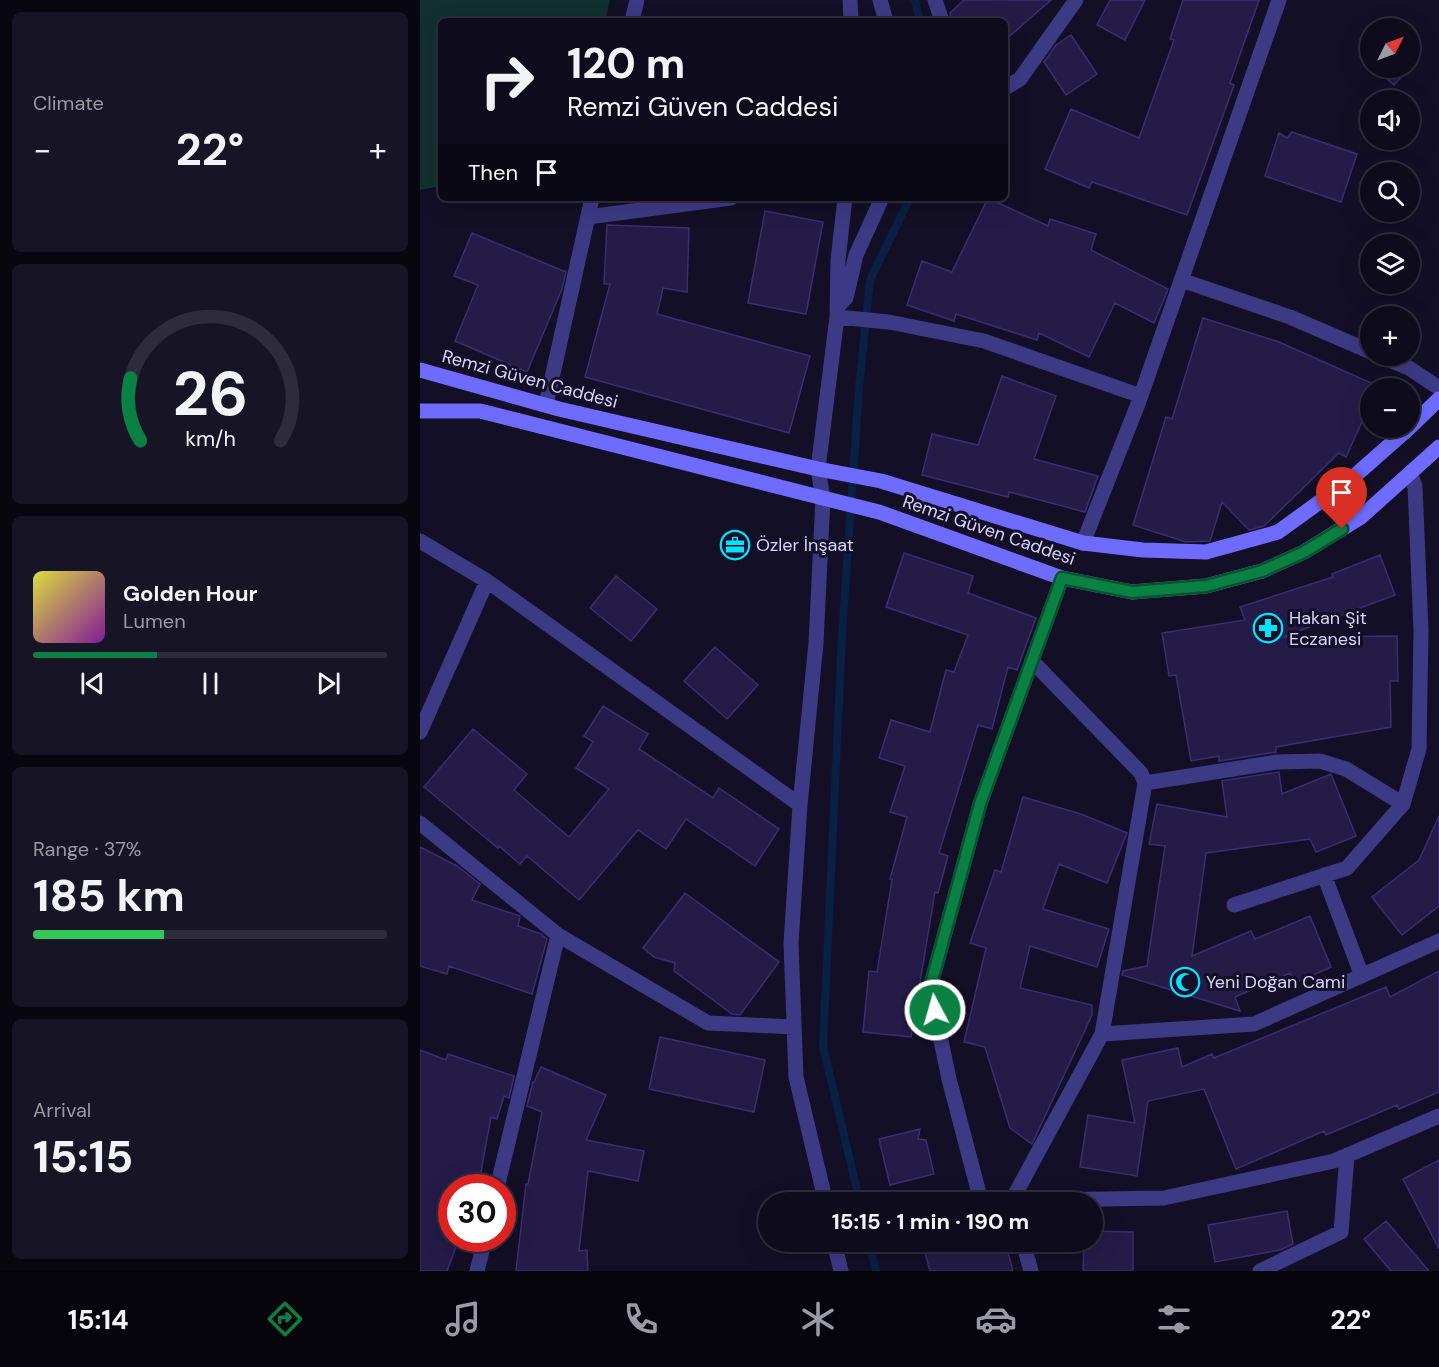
<!DOCTYPE html>
<html lang="en">
<head>
<meta charset="utf-8">
<style>
  :root { --surface:#0e0b1c; --page:#171425; --text:#f1f3f6; --muted:#9b9ba3; --line:#2e2b3b; --accent:#0b8043 }
  body { margin:0; font-family:"DM Sans",sans-serif; background:var(--page); color:var(--text); height:100vh; display:flex; flex-direction:column; font-size:22px; white-space:nowrap }
  * { box-sizing:border-box; margin:0 }
  p { font-size:20px; color:var(--muted) }
  .icon { flex:none; width:33px; height:33px; fill:none; stroke:currentColor; stroke-width:2; stroke-linecap:round; stroke-linejoin:round }
  .map { position:relative; flex:1; overflow:hidden }
  .sheet { display:flex; flex-direction:column; gap:12px; padding:12px; background:#08060f; width:420px }
  .sheet>* { flex:none }
  .guide { position:absolute; left:18px; top:18px; width:570px; height:183px; border-radius:9px; box-shadow:0 6px 24px #0002,0 0 0 2px var(--line); background:#0e0b1c; color:var(--text); overflow:hidden }
  .needle { width:39px; rotate:48deg }
  .controls { position:absolute; left:940px; top:18px; display:grid; gap:12px }
  .controls a { display:grid; place-items:center; width:60px; height:60px; border-radius:50%; background:var(--surface); box-shadow:0 6px 24px #0002,0 0 0 2px var(--line); font-size:30px }
  .speed { position:absolute; left:18px; top:1174px; display:flex; gap:12px; font-size:30px; font-weight:700; text-align:center }
  .speed>* { display:grid; place-content:center; width:78px; height:78px; border-radius:50%; background:var(--surface); box-shadow:0 6px 24px #0002,0 0 0 2px var(--line); line-height:1 }
  .speed .limit { border:9px solid #d22; background:#fff; color:#111 }
  .pin { position:absolute; display:grid; place-items:center; width:51px; height:51px; color:#fff; margin:-62px -26px; border-radius:50% 50% 50% 0; rotate:-45deg; box-shadow:0 0 6px #0007 }
  .pin .icon { rotate:45deg }
  .me { position:absolute; width:66px; margin:-33px; rotate:354deg; stroke-linejoin:round; filter:drop-shadow(0 0 4px #0008) }
  .turn { display:flex; align-items:center; gap:21px; height:126px; padding:0 30px; font-size:27px }
  .turn .icon { width:78px; height:78px; stroke-width:2.5 }
  .turn b { display:block; font-size:42px; line-height:51px }
  .then { display:flex; align-items:center; height:57px; padding:0 30px; background:#0003; gap:12px; font-size:22px }
  .big { font-size:45px; font-weight:700; line-height:1.1 }
  .sheet .tile { flex:1; display:flex; flex-direction:column; justify-content:center; gap:9px; min-width:0; padding:0 21px; border-radius:9px; background:var(--page) }
  .sheet .dial { align-items:center; gap:0 }
  .dial svg { height:156px; overflow:visible; fill:none; stroke:var(--line); stroke-width:7; stroke-linecap:round; text-anchor:middle }
  .dial text { fill:var(--text); stroke:none }
  .song { display:flex; align-items:center; gap:18px }
  .cover { width:72px; height:72px; border-radius:9px; background:linear-gradient(135deg,hsl(60 70% 55%),hsl(290 70% 35%)) }
  .played { height:6px; border-radius:3px; background:linear-gradient(90deg,var(--accent) 35%,var(--line) 35%) }
  .keys { display:flex; justify-content:space-around; direction:ltr }
  .heat { display:flex; justify-content:space-between; align-items:center; font-size:33px; direction:ltr }
  .charge { height:9px; border-radius:4px; background:linear-gradient(90deg,#34c759 37%,var(--line) 0) }
  .trip { position:absolute; left:338px; top:1192px; width:345px; height:60px; border-radius:30px; background:var(--surface); box-shadow:0 6px 24px #0002,0 0 0 2px var(--line); font-weight:700; line-height:60px; text-align:center }
  .menu { display:flex; height:96px; justify-content:space-around; align-items:center; background:#06040b; color:var(--muted) }
  .menu .icon { width:42px; height:42px }
  .menu .selected { color:var(--accent) }
  .menu b { font-size:27px; color:var(--text) }
  main { display:flex; flex:1; min-height:0 }
  .map>svg:first-child { display:block }
</style>
</head>
<body>
<main>
<section class="sheet">
<div class="tile"><p>Climate</p>
<div class="heat"><a>−</a><b class="big">22°</b><a>+</a></div>
</div>
<div class="tile dial"><svg viewBox="0 0 100 80">
<path d="M14 69A42 42 0 1 1 86 69"/>
<path d="M14 69A42 42 0 0 1 9 37" stroke="#0b8043"/>
<text x="50" y="56" font-size="32" font-weight="700">26</text>
<text x="50" y="72" font-size="11">km/h</text>
</svg></div>
<div class="tile">
<div class="song"><i class="cover"></i><div><b>Golden Hour</b><p>Lumen</p></div></div>
<div class="played"></div>
<div class="keys"><svg class="icon" aria-label="previous" viewBox="0 0 24 24"><path d="M18 5L8 12l10 7zM5 5v14"/></svg><svg class="icon" aria-label="pause" viewBox="0 0 24 24"><path d="M8 5v14M16 5v14"/></svg><svg class="icon" aria-label="next" viewBox="0 0 24 24"><path d="M6 5l10 7-10 7zM19 5v14"/></svg></div>
</div>
<div class="tile"><p>Range · 37%</p><b class="big">185 km</b><div class="charge"></div></div>
<div class="tile"><p>Arrival</p><b class="big">15:15</b></div>
</section>
<div class="map">
<svg width="1019" height="1271" viewBox="0 0 1019 1271">
  <rect width="100%" height="100%" fill="#130f26"/>
  <!-- green -->
  <path fill="#12302f" d="M0,0H190L185,21H21V186L0,190Z"/>
  <g fill="none" stroke-linecap="round" stroke-linejoin="round">
    <!-- stream -->
    <path stroke="#0a1f44" stroke-width="8" d="M495,0L500,21
      M440,1203L403,1046L422,636L439,388L450,280L490,198
      M449,1242L456,1271"/>
  </g>
  <!-- building -->
  <path fill="#241b47" stroke="#3b2d73" stroke-width="1.5" d="M544,0H631L585,40V21H532L530,13Z
    M690,0H725L705,40L677,25Z
    M763,0H839L810,83L814,85L767,215L672,182L669,188L625,169L651,109L719,138L754,40L750,39Z
    M651,35L677,74L646,95L624,62L636,45Z
    M954,68H990L974,85Z
    M872,132L937,154L921,202L845,176L859,133L867,138Z
    M568,198L628,226L630,219L676,234L671,250L748,289L734,323L695,303L669,357L619,333L617,340L536,314L534,321L487,305L502,261L532,272Z
    M345,211L403,222L386,314L328,303Z
    M187,225L269,228L267,292L243,288L237,314L390,356L369,433L165,377L190,284H184Z
    M52,233L146,272L142,289L107,372L35,341L58,285L34,276Z
    M783,318L859,342L958,386L957,388H951V402L926,457L919,453L844,526L829,530L802,502L790,541L766,542L713,525L746,417L752,419Z
    M582,376L636,396L614,459L678,476L665,512L589,492L588,497L502,475L512,434L558,445Z
    M484,553L553,576L548,593L616,618L597,670L588,667L572,729L558,725L519,853L528,856L518,893L515,892L491,1037L443,1032L449,971L457,972L472,880L470,879L487,817L470,812L485,766L459,758L471,720L510,732L526,670L534,672L548,635L466,607Z
    M960,555L975,595L863,637L977,636L978,681H970L971,727L856,747V752L799,761V756L771,761L756,675L749,676L742,633L825,620L820,607L913,577L912,574Z
    M196,576L237,609L211,641L170,608Z
    M295,647L338,685L307,719L264,681Z
    M183,706L228,734L219,749L293,798L299,788L359,829L335,866L266,819L246,849L218,830L159,900L107,856L100,864L79,846L78,848L4,787L53,729L107,774L94,790L149,837L189,789L156,768L173,742L164,736Z
    M859,772L862,794L911,774L936,836L896,852L890,839L786,853L772,956L831,931L835,939L890,916L911,967L875,983L870,973L815,997L820,1011L702,975L703,971L727,966L745,846L729,844L737,804L807,817L802,781Z
    M603,797L661,814L707,833L687,883L639,864L623,909L689,929L677,967L610,946L600,988L672,1005V1015L612,1144L590,1128L565,1047L544,1042L566,948L550,943L575,870L581,872Z
    M1019,816V906L982,935L952,897L999,860Z
    M0,847L37,866L60,884L52,900L100,916L98,926L121,934L127,939L112,994L29,966L27,974L0,966Z
    M265,893L359,962L320,1015L312,1014L254,971L255,963L234,957L223,948Z
    M1019,971V1092L979,1109L977,1105L906,1135L904,1131L816,1169L784,1089L728,1101L717,1176L660,1167L668,1115L715,1123L702,1060L758,1048L762,1067L792,1054L794,1058L966,987L970,997Z
    M240,1037L345,1060L334,1112L229,1089Z
    M0,1050L26,1060L28,1054L94,1076L89,1098L84,1096L77,1119L71,1117L58,1188H32V1239H39L27,1271H0Z
    M121,1067L186,1095L166,1140L224,1151L218,1181L168,1171L159,1251L167,1250L168,1271H96L106,1184H108L122,1112L107,1106L113,1082H114Z
    M500,1129L498,1139L506,1140L514,1174L470,1185L459,1139Z
    M1019,1160V1249L983,1179Z
    M867,1211L873,1244L860,1250L795,1262L788,1225Z
    M966,1221L1009,1271H971L944,1239Z
    M672,1231L713,1232V1271H663L664,1242H672Z
    M502,1242H585L593,1271H510Z"/>
  <g fill="none" stroke-linecap="round" stroke-linejoin="round">
    <!-- minor -->
    <path stroke="#3d3a85" stroke-width="15" d="M430,0L431,21
      M460,0L466,21
      M515,0L522,21
      M212,21L217,0
      M585,88L600,79L656,0
      M168,217L311,198
      M761,280L870,317L951,352
      M419,305L426,298L436,255L462,198
      M417,317L469,322L564,341L721,396
      M960,356L989,368L1019,388
      M126,405L172,198
      M0,541L67,581L380,805
      M663,543L718,404L859,0
      M0,732L67,581
      M725,783L857,762L900,761L926,769L983,804
      M0,823L138,935L288,1023L374,1027
      M904,875L942,976
      M814,905L927,868L983,804L999,749L1001,631L995,486L990,473
      M682,1034L834,1024L1019,941
      M77,1188L138,935
      M561,1201L529,1079L510,988L560,804L642,578
      M406,1203L376,1077L371,943L380,805L396,643L403,498L398,469L417,317L418,260L425,198
      M542,1203L561,1201L744,1198L914,1161L1019,1116
      M592,1203V1200L682,1034L725,783L721,773L612,661
      M414,1242L421,1271
      M603,1242L611,1271
      M57,1271L65,1239
      M840,1271L921,1232L927,1155"/>
    <!-- secondary -->
    <path stroke="#6f6bff" stroke-width="15" d="M0,370L139,409L398,469L461,481L663,543L723,550L786,552L858,532L930,480L989,428
      M0,411H60L403,498L459,512L642,578L712,592L786,586L842,571L884,552L941,517L1019,447
      M990,427L1019,399"/>
  </g>
  <g fill="none" stroke-linecap="round" stroke-linejoin="round">
    <!-- route casing -->
    <g stroke="#07532c" stroke-width="15">
      <path id="route" d="M515,1010L510,988L560,804L642,578L712,592L786,586L842,571L884,552L922,529"/>
    </g>
    <!-- route -->
    <use href="#route" stroke="#0b8043" stroke-width="10"/>
  </g>
  <!-- icons -->
  <defs>
    <g id="office-ring" transform="scale(1.5)"><circle r="9.5" fill="#130f26" stroke="#00e5ff" stroke-width="1.5"/><path d="M-6-3h4V-5.5h4V-3h4V5H-6ZM-1-4.5V-3h2v-1.5ZM-6 0V1H6V0Z" fill="#00e5ff"/></g>
    <g id="pharmacy-ring" transform="scale(1.5)"><circle r="9.5" fill="#130f26" stroke="#00e5ff" stroke-width="1.5"/><path d="M-2-6h4v4h4v4h-4v4h-4v-4h-4v-4h4Z" fill="#00e5ff"/></g>
    <g id="mosque-ring" transform="scale(1.5)"><circle r="9.5" fill="#130f26" stroke="#00e5ff" stroke-width="1.5"/><path d="M3.5-4.9A6 6 0 1 0 3.5 4.9A5 5 0 1 1 3.5-4.9Z" fill="#00e5ff"/></g>
  </defs>
  <g fill-rule="evenodd">
    <use href="#office-ring" x="315" y="545"/>
    <use href="#pharmacy-ring" x="848" y="628"/>
    <use href="#mosque-ring" x="765" y="982"/>
  </g>
  <g text-anchor="middle" dominant-baseline="central" stroke-width="6" stroke-linejoin="round" paint-order="stroke">
    <!-- street labels -->
    <g font-size="18" fill="#d9d4ff" stroke="#130f26">
      <text transform="translate(110 379) rotate(15)">Remzi Güven Caddesi</text>
      <text transform="translate(569 530) rotate(19)">Remzi Güven Caddesi</text>
    </g>
    <!-- poi labels -->
    <g font-size="18" fill="#d9d4ff" stroke="#130f26" text-anchor="start">
      <text x="336" y="545">Özler İnşaat</text>
      <text x="869" y="618">Hakan Şit<tspan x="869" dy="21">Eczanesi</tspan></text>
      <text x="786" y="982">Yeni Doğan Cami</text>
    </g>
  </g>
</svg>
<div class="controls">
<a><svg class="needle" viewBox="-14 -14 28 28"><path d="M0-13l5 13h-10z" fill="#e53935"/><path d="M0 13l5-13h-10z" fill="#9b9ba3"/></svg></a>
<a><svg class="icon" aria-label="sound" viewBox="0 0 24 24"><path d="M4 9h4l5-4v14l-5-4H4zM17 9q2 3 0 6"/></svg></a>
<a><svg class="icon" aria-label="search" viewBox="0 0 24 24"><circle cx="10" cy="10" r="6"/><path d="M15 15l6 6"/></svg></a>
<a><svg class="icon" aria-label="layers" viewBox="0 0 24 24"><path d="M12 4l9 5-9 5-9-5zM3 14l9 5 9-5"/></svg></a>
<a>+</a>
<a>−</a>
</div>
<div class="speed"><div class="limit">30</div></div>
<div class="pin" style="left:922px;top:529px;background:#d93025"><svg class="icon" aria-label="arrive" viewBox="0 0 24 24"><path d="M6 21V4h12l-3 4 3 4H6"/></svg></div>
<svg class="me" style="left:515px;top:1010px" viewBox="-20 -20 40 40"><circle r="17" fill="#0b8043" stroke="#fff" stroke-width="3"/><path d="M0-11L8 9 0 5-8 9z" fill="#fff"/></svg>
<div class="trip">15:15 · 1 min · 190 m</div>
<div class="guide">
<div class="turn"><svg class="icon" aria-label="right" viewBox="0 0 24 24"><path d="M7 20v-9h11M14 6l5 5-5 5"/></svg><div><b>120 m</b>Remzi Güven Caddesi</div></div>
<div class="then">Then<svg class="icon" aria-label="arrive" viewBox="0 0 24 24"><path d="M6 21V4h12l-3 4 3 4H6"/></svg></div>
</div>
</div>
</main>
<nav class="menu">
<b>15:14</b>
<svg class="icon selected" aria-label="directions" viewBox="0 0 24 24"><path d="M12 3l9 9-9 9-9-9zM9 14v-3h6M13 9l2 2-2 2"/></svg>
<svg class="icon" aria-label="music" viewBox="0 0 24 24"><path d="M9 18V5l10-2v13"/><circle cx="6" cy="18" r="3"/><circle cx="16" cy="16" r="3"/></svg>
<svg class="icon" aria-label="phone" viewBox="0 0 24 24"><path d="M5 4h4l2 5-3 2q2 4 5 5l2-3 5 2v4C11 20 4 13 5 4z"/></svg>
<svg class="icon" aria-label="climate" viewBox="0 0 24 24"><path d="M12 3v18M4 7l16 10M4 17L20 7"/></svg>
<svg class="icon" aria-label="car" viewBox="0 0 24 24"><path d="M5 17H2v-5l4-1 3-4h7l3 4 3 1v5h-3M9 17h6M6 11h13"/><circle cx="7" cy="17" r="2"/><circle cx="17" cy="17" r="2"/></svg>
<svg class="icon" aria-label="filters" viewBox="0 0 24 24"><path d="M4 7h16M4 17h16"/><circle cx="9" cy="7" r="2"/><circle cx="15" cy="17" r="2"/></svg>
<b>22°</b>
</nav>
</body>
</html>
